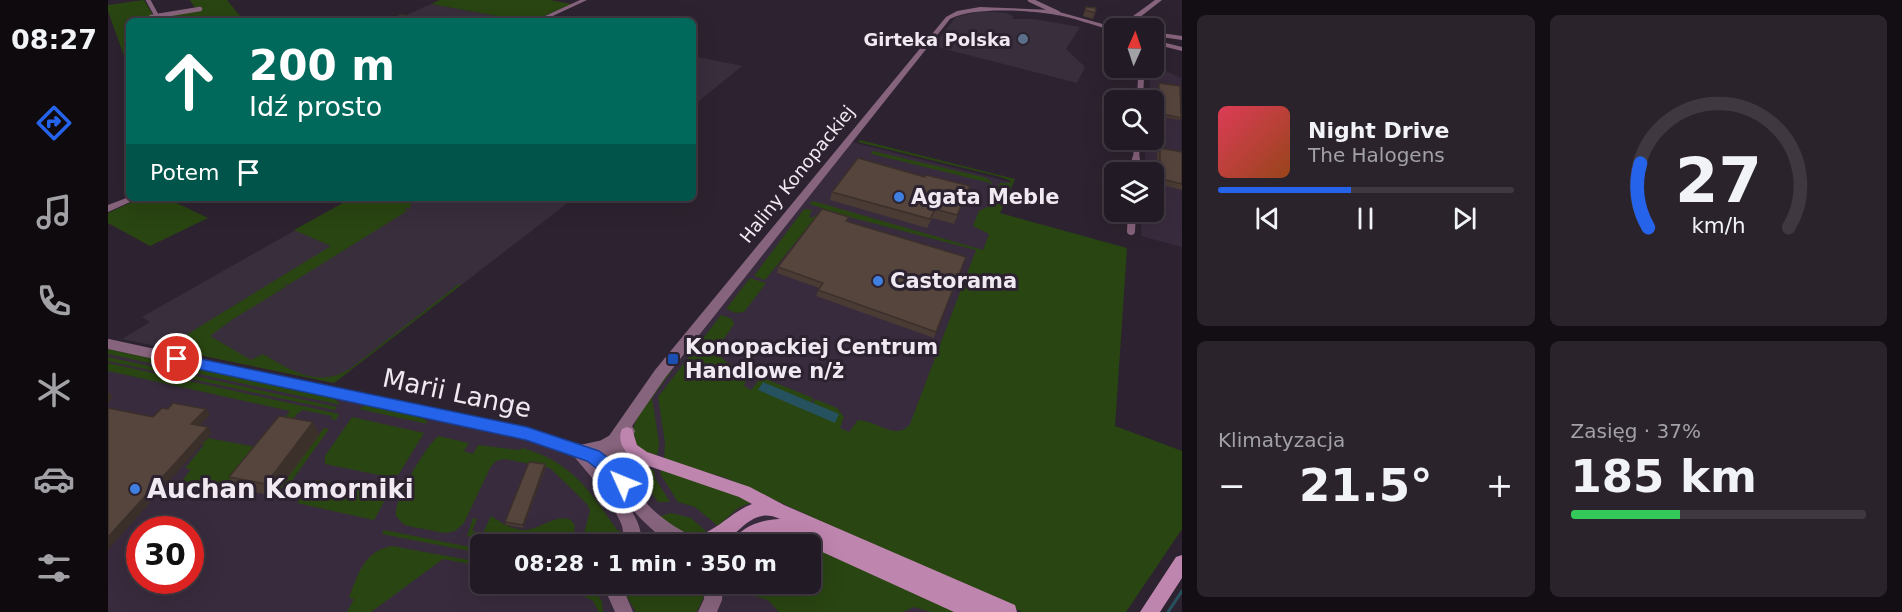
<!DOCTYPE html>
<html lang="pl">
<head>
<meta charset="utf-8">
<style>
  :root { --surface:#221a24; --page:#2a232c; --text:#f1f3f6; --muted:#a2a1a6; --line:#3f3841; --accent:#2563eb }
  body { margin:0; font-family:"DejaVu Sans",sans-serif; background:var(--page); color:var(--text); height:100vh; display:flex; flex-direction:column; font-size:22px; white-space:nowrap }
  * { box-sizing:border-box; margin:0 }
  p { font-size:20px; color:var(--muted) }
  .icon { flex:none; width:33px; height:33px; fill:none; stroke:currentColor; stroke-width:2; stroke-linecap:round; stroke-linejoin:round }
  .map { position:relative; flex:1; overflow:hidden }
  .panel { display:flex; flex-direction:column; gap:15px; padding:15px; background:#130e14; width:720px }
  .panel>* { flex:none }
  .guide { position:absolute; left:18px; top:18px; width:570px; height:183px; border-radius:9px; box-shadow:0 6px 24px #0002,0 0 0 2px var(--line); background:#00695c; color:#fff; overflow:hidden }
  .needle { width:39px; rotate:3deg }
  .fabs { position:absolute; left:996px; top:18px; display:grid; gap:12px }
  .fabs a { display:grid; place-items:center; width:60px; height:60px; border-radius:9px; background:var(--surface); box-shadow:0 6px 24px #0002,0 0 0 2px var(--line); font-size:30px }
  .speed { position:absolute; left:18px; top:516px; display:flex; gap:12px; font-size:30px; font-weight:700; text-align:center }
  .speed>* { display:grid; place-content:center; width:78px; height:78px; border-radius:50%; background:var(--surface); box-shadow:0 6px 24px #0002,0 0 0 2px var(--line); line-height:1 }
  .speed .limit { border:9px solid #d22; background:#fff; color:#111 }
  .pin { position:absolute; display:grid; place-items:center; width:51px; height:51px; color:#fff; margin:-26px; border:3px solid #fff; border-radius:50%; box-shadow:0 2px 6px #0007 }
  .me { position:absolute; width:66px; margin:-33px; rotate:314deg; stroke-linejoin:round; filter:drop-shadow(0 0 4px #0008) }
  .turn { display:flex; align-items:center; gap:21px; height:126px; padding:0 24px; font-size:27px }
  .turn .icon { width:78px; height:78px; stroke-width:2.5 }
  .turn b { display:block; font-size:42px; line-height:51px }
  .then { display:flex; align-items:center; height:57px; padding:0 24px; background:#0003; gap:12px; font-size:22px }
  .big { font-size:45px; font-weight:600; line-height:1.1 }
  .panel .card { flex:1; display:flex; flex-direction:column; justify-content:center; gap:9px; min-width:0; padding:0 21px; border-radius:9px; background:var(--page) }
  .panel .dial { align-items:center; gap:0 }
  .dial svg { height:156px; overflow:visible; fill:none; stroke:var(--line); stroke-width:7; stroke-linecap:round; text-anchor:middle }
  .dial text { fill:var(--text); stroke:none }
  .song { display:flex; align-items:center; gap:18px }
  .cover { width:72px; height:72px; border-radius:9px; background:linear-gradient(135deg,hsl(350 70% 55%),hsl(20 70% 35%)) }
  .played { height:6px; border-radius:3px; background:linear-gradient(90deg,var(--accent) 45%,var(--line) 45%) }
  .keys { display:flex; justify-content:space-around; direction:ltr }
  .heat { display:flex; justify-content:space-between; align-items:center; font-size:33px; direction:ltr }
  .charge { height:9px; border-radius:4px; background:linear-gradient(90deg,#34c759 37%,var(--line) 0) }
  .panel .tiles { flex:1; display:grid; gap:15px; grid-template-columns:repeat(2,1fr) }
  .trip { position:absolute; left:362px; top:534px; width:351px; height:60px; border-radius:9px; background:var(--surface); box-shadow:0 6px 24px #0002,0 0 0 2px var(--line); font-weight:600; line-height:60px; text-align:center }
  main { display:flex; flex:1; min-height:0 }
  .tabs { display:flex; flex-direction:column; width:108px; justify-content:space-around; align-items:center; background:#0e0a0e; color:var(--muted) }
  .tabs .icon { width:42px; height:42px }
  .tabs .selected { color:var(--accent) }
  .tabs b { font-size:27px; color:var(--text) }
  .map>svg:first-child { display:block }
</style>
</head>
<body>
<main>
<nav class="tabs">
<b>08:27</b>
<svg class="icon selected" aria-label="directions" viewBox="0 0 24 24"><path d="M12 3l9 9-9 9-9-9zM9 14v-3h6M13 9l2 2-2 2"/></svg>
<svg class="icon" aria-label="music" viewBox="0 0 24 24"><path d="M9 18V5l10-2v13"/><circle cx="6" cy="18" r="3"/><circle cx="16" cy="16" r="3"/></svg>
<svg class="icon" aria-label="phone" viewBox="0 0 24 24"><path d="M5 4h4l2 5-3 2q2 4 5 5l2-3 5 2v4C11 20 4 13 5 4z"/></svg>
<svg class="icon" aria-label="climate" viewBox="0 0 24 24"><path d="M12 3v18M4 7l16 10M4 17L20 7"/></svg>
<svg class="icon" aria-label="car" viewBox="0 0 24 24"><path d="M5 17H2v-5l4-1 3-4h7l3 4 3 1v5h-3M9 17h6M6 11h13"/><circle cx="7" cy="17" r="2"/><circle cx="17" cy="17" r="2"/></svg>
<svg class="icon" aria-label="filters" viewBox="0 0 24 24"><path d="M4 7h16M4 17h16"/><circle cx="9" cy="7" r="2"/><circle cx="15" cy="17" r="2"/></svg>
</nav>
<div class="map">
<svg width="1074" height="612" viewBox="0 0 1074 612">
  <rect width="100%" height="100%" fill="#2d2330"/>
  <!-- built -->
  <path fill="#382b3d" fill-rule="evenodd" d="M1046,65L1073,78L1074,247L1033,236L1034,212H1046V172H1036L1038,140H1046V100H1038L1039,91H1042V75L1038,71L1039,68H1046Z
    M740,141L902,182L891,213L900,612H0V344L470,452L495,446ZM32,530H82V580H32ZM372,544H702V584H372Z"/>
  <!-- industrial -->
  <path fill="#392e3c" d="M323,4L417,21H285Z
    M872,11L899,13L907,17H903L906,19H926L972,27L958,49L977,67L969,83L825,46L848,17Z
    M585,56L634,66L585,106Z
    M244,198H466L226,383L14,339L42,322L34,317Z"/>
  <!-- green -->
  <path fill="#294511" d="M36,0L45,15L51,16L87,8L82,0H119L136,21H21V70L0,11V5Z
    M332,0H442L464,4L424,21H417L323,4Z
    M752,140L907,179L892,213L1019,248L1007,426L1074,451V529L1018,612H914L618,478L556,460L557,443L550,397L613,315L624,319L626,324L610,348V354L618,362L638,371L640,376L636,386L643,390L650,381L658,379L705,398L703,402L656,382L731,414L705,403L707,399L729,408L736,417L732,428L741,432L750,420C768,420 788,442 802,424L868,250L745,218L701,204L705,201L875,250L881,234L865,226L871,211L883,205L892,183H902L903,181L893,177L750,142Z
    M765,151L879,178L884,183L881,186L882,183L764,154L762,155Z
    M33,198H58L100,218L42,246L0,223V213Z
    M244,198H295L301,201L303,205L301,209L295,207L299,211L180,285L172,281L179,286L125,319L102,336L143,360L155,354C183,371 212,389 243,368L351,284L353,285L226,383L57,348L223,246L186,230Z
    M696,209L704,210L701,217L704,218L711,213L657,280L646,276Z
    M642,278L658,283L636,312L628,313L618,309Z
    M0,349L226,398L233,405L0,354Z
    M0,357L229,407L227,410L0,361Z
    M0,363L231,414L228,420L223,419L224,416L195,410L189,414L130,489L74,481L83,469L77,468L96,445L94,444L100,438L153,448L182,411L0,371Z
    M565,369L544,398L551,443L549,458C540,456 530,455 525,446C516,429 551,377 565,369Z
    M259,404L315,417L320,424L251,409Z
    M244,417L316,433L291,474L281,477L217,464V456Z
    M216,428L221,429L180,486L177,485L166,496Z
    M330,436L361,443L356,451L365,454L370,445L411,450L415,448C465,463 481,490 509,530L517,533L514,544H473L482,511L479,504L442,468L397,459L388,461L382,468L356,523L347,531L337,533L300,526L295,524L288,516C285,500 317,448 330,436Z
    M524,464L546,470L547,478L562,502H550Z
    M552,469L575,474L644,502L630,508L610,526L587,507L570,502L553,475Z
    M208,480L257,489L261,483L276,486L281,493L266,520L189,503Z
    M563,513L583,518L600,533C582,538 563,529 549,517Z
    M383,516C394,523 403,530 418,530C433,529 448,513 463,520L467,526L465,538L460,542L408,533L376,541L359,536L365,518L369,519L364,531L375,533Z
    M276,530L372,549V553L274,534Z
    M663,531L684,533L857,612H823L806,607L795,612H671L660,600L632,592V584H702V544H641L652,535Z
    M284,546L372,562V566L335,559L263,612H239L246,599L241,598C250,574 256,551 284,546Z
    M455,584L486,591L494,601L495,612H491L485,601Z
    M518,584H597C597,595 594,603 588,612H528L519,597Z"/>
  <!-- water -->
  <path fill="#26515e" d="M655,382L731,414L727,423L650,390Z"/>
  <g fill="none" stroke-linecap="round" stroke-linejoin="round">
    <!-- stream -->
    <path stroke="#26515e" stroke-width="3" d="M1060,612L1074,591"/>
    <!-- minor-far4 -->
    <path stroke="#87647d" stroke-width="4.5" d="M40,0L51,20
      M922,0L950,13
      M43,17L92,9
      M1006,40L1004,46L1006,52
      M1026,68L1028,71"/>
    <!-- minor-far3 -->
    <path stroke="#87647d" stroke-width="6" d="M1027,69L1033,77L1032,100
      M1028,161L1029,140"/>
    <!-- minor-far2 -->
    <path stroke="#87647d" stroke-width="8" d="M1027,172L1028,159
      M1023,231L1024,212"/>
    <!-- minor-far1 -->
    <path stroke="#87647d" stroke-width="10" d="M0,344L370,424"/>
    <!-- minor -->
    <path stroke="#87647d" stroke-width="12" d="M363,422L419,434L485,456L512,480
      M472,451L495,446L504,441
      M470,452L491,477"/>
    <!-- tertiary -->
    <path fill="#87647d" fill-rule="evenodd" d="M472,0H479L434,21H426Z
      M1047,0H1054L1018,28H1012L1021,19Z
      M872,7L944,10L1009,28L1006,31C985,25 964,17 943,14C917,10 864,7 842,19L557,378L524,426L527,431C524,440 520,449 520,459C518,493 553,520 580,534L583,540L581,544H516C515,536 516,529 512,521C503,501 475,480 487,456L547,370L838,17L849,11ZM505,455C501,486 525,513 547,532L533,536C531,505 487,480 505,455Z
      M1046,32L1074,36V40L1046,36Z
      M1046,40L1074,47V51L1046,44Z
      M21,197L31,198L0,212V205Z
      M499,584H517V593L525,612H507L499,594Z
      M597,584H615L614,600L609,612H590L596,599Z"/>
    <!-- secondary -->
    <path fill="#be85ae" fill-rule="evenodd" d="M519,427L524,429L529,445L539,452L642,487L676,505L907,605L909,612H846L677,535H659L644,544H624C630,527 655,519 672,519C642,505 631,538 610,544C599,548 583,544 572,544L574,538C583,535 589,538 597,533C614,525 626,511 644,504L631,497L529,462C518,453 508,443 514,429Z
      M1074,555V578L1052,612H1032L1068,557Z"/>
  </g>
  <!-- wall -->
  <path fill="#4a3b34" d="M978,7L987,13L985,19L975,16Z
    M1051,83L1073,118L1072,120L1049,116L1050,85Z
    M1052,148L1074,152V190L1046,183V172H1043L1046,168L1049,169V153Z
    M817,177L862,186L846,224L824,218L819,228L722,200L724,192Z
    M740,222L858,257L826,338L708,296L711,288L669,273L670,267Z
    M212,434L166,496L130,489L121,477Z
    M438,467L415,528L398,525L397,522Z"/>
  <!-- shaded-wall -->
  <path fill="#3c302b" d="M0,391L5,397L0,404Z
    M98,409L102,415L88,430L83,424Z
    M205,422L212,434L166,496L158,484Z
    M100,427L104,433L0,550V537Z
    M437,464L438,467L415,528V525Z"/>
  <!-- building -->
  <path fill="#56453d" stroke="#3c302b" stroke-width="1.5" d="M978,7L988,8L987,13L977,10Z
    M293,15L322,21H278Z
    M1051,83L1072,86L1073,118L1050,113Z
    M1052,148L1074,152V184L1046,177V168L1052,169Z
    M750,158L817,177L818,175L862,186L849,215L827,209L822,219L724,192Z
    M714,209L741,217L738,221L858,257L828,332L710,290L715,283L670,267Z
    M65,403L98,409L83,424L100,427L0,537V408L45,417L54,408L60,409Z
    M171,416L205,422L158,484L121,477Z
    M421,462L437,464L415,525L397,522Z"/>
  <!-- route -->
  <path fill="#2563eb" stroke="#184099" stroke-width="1.5" d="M69,354L419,427L491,451L508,464L524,483L521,489L515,491L509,489L496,474L479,461L418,440L63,363L61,359L63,355Z"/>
  <!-- markers -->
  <circle fill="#5c6f8a" stroke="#2d2330" stroke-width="2" cx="915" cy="39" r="6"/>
  <g fill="#3f7fe0" stroke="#2d2330" stroke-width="2">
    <circle cx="791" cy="197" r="6"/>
    <circle cx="770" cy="281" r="6"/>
    <circle cx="27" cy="489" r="6"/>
  </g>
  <rect fill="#1a4fb4" stroke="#2d2330" stroke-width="2" x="559" y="353" width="12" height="12" rx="3"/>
  <g text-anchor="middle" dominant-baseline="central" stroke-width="6" stroke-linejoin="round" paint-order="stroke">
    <!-- far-poi labels -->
    <g font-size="18" font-weight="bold" fill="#f0e9f2" stroke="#2d2330" text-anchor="end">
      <text x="903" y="39">Girteka Polska</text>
    </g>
    <!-- far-street labels -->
    <g font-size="18" fill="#f0e9f2" stroke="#2d2330">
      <text transform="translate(689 174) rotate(-51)">Haliny Konopackiej</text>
    </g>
    <!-- poi labels -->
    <g font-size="21" font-weight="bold" fill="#f0e9f2" stroke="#2d2330" text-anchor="start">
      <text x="803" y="197">Agata Meble</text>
      <text x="782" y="281">Castorama</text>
      <text x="577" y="347">Konopackiej Centrum<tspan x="577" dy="24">Handlowe n/ż</tspan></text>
    </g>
    <!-- near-street labels -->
    <g font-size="26" fill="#f0e9f2" stroke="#2d2330">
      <text transform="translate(349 393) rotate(12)">Marii Lange</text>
    </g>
    <!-- near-poi labels -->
    <g font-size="26" font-weight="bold" fill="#f0e9f2" stroke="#2d2330" text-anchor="start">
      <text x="39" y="489">Auchan Komorniki</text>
    </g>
  </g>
</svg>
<div class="fabs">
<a><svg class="needle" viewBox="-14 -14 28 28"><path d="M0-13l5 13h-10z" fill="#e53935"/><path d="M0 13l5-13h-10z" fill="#a2a1a6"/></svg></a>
<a><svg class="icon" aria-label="search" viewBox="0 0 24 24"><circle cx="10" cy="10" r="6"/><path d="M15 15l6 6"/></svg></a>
<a><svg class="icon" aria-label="layers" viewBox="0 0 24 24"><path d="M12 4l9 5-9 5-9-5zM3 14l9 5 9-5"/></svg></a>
</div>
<div class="speed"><div class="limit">30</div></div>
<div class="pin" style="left:69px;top:359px;background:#d93025"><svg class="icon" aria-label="arrive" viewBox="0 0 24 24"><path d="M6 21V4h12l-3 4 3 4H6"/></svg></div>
<svg class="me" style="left:515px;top:483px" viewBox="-20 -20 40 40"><circle r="17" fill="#2563eb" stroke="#fff" stroke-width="3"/><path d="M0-11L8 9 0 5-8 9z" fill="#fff"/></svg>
<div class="trip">08:28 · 1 min · 350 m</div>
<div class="guide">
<div class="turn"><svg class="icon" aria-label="ahead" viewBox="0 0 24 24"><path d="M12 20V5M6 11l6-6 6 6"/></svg><div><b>200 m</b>Idź prosto</div></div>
<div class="then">Potem<svg class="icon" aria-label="arrive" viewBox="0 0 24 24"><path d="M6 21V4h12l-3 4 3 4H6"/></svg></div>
</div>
</div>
<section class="panel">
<div class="tiles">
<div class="card">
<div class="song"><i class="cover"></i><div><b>Night Drive</b><p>The Halogens</p></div></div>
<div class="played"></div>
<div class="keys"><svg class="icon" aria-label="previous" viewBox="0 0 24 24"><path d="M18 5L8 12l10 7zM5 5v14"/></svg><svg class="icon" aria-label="pause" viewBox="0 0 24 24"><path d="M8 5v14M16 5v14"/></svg><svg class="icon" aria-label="next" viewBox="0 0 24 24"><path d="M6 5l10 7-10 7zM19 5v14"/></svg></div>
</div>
<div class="card dial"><svg viewBox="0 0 100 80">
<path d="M14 69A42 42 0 1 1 86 69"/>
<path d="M14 69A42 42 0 0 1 10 36" stroke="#2563eb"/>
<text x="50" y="56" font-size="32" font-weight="700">27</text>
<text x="50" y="72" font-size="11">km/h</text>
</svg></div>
<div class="card"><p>Klimatyzacja</p>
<div class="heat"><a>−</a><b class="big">21.5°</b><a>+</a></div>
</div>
<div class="card"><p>Zasięg · 37%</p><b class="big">185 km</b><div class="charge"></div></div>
</div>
</section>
</main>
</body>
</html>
